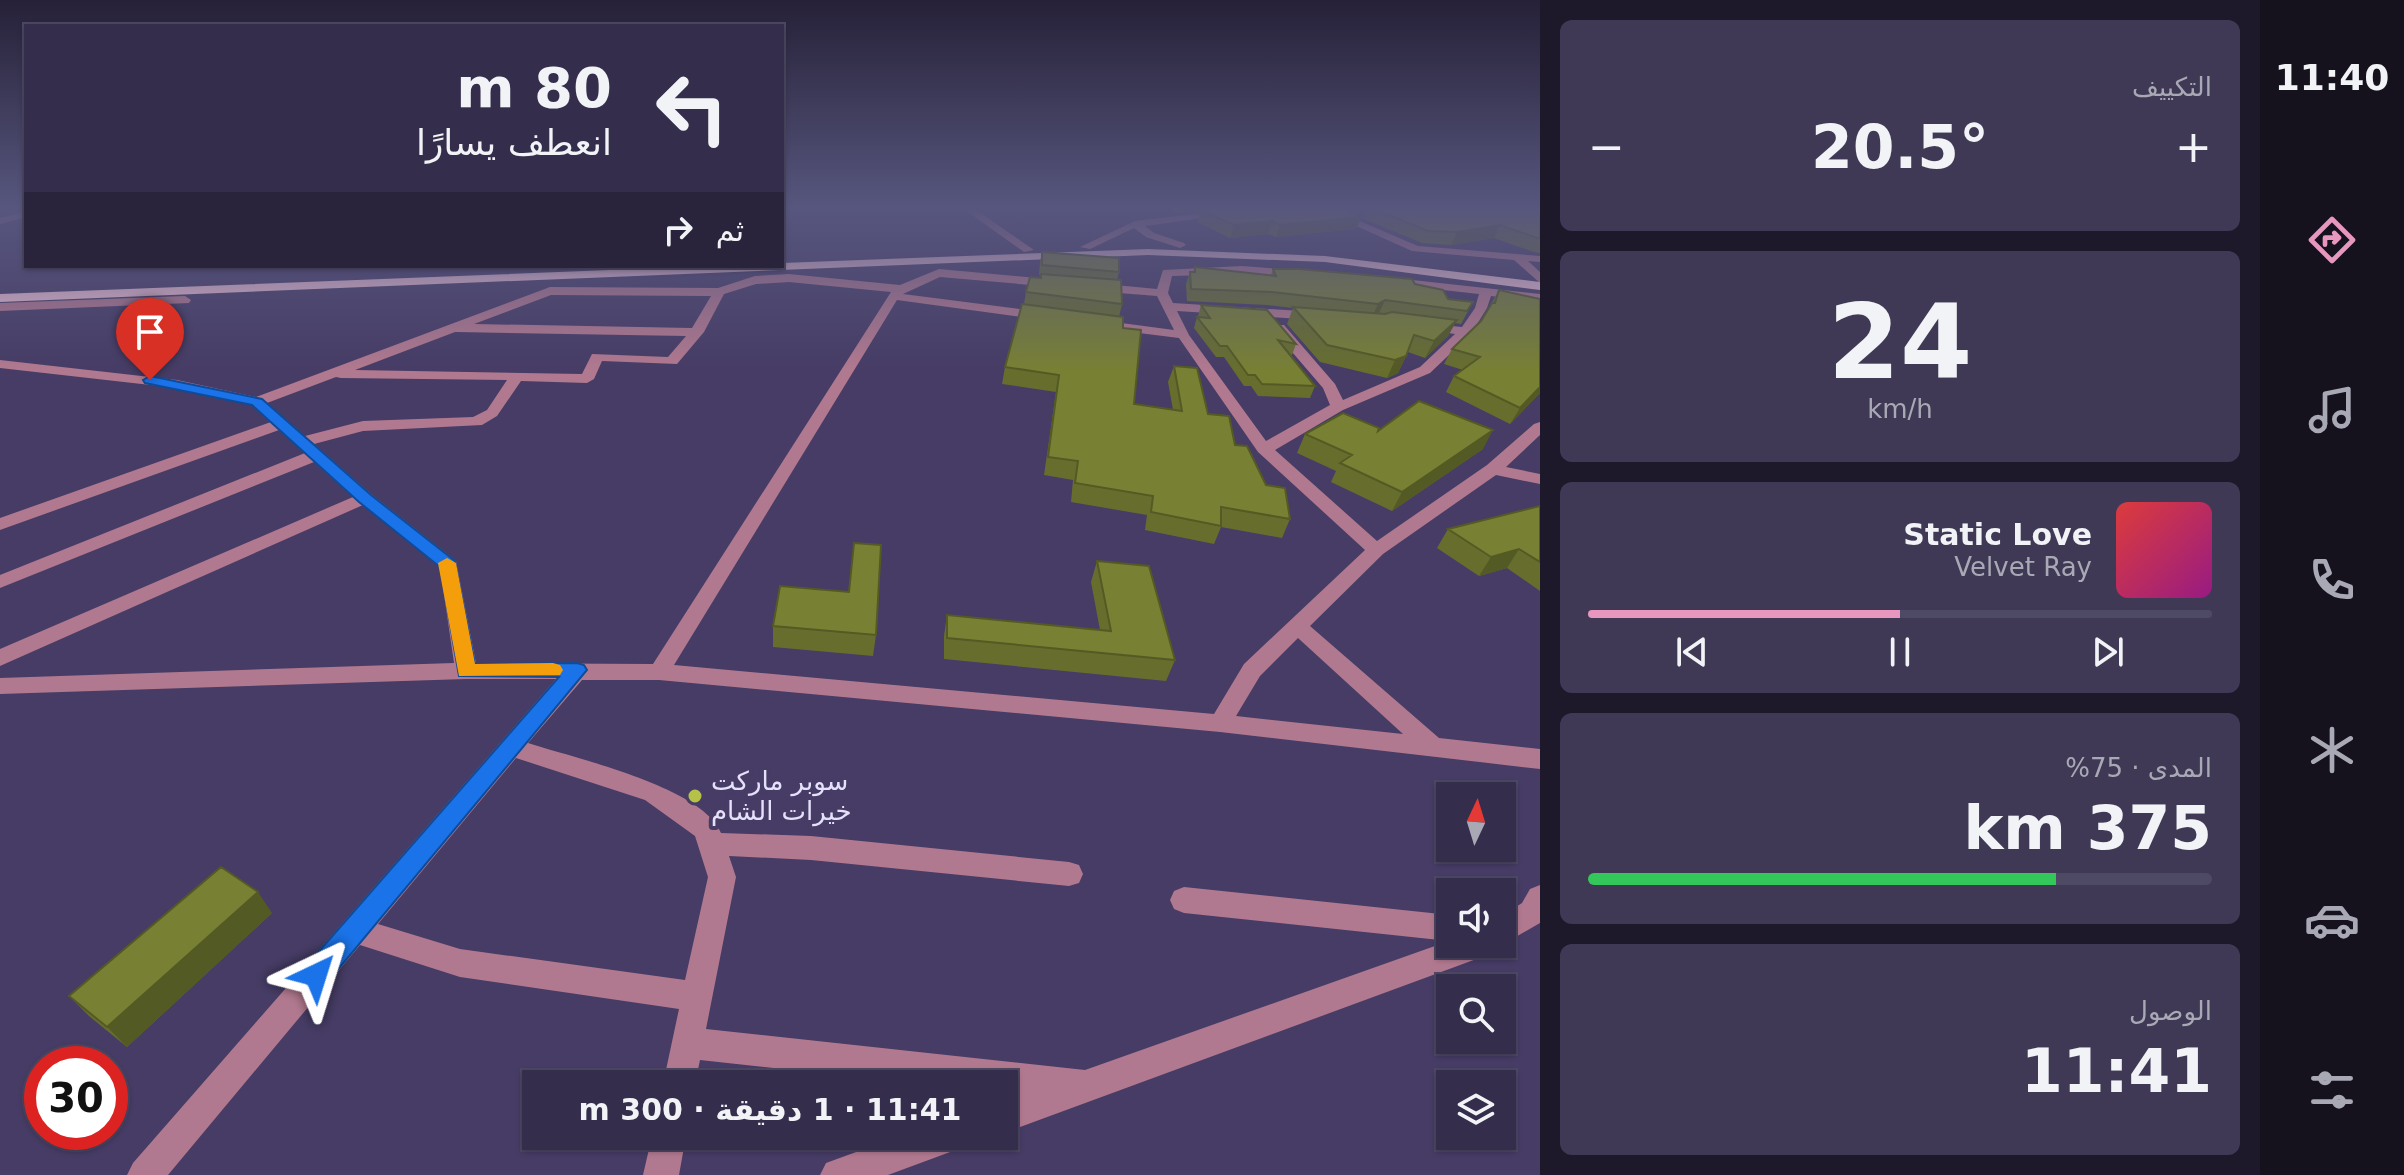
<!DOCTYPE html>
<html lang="ar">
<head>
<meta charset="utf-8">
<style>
  :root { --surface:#342d4c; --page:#3f3956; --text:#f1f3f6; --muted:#a9a8b5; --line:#4e4964; --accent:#e797bd }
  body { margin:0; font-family:"DejaVu Sans","Noto Naskh Arabic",sans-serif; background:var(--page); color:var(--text); direction:rtl; height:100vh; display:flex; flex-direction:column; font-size:30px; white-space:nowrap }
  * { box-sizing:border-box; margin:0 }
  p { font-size:26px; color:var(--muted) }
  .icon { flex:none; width:44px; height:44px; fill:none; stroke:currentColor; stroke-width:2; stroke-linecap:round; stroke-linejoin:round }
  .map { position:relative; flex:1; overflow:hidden; direction:ltr }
  .drawer { display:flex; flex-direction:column; gap:20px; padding:20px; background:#1d192a; width:720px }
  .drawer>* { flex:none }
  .guide { position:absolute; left:24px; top:24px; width:760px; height:244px; border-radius:0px; box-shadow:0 2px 6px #0004,0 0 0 2px var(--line); direction:rtl; background:#342d4c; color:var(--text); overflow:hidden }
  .needle { width:52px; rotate:4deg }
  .buttons { position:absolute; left:1436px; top:782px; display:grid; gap:16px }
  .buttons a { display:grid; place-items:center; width:80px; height:80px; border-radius:0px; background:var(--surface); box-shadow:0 2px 6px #0004,0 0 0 2px var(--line); font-size:40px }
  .speed { position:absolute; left:24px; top:1046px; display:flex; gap:16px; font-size:40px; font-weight:700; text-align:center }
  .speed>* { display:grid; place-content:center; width:104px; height:104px; border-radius:50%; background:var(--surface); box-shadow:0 2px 6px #0004,0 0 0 2px var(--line); line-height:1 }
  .speed .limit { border:12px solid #d22; background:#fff; color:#111 }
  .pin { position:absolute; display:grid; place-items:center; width:68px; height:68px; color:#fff; margin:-82px -34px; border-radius:50% 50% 50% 0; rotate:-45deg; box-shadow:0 0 8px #0007 }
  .pin .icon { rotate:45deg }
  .me { position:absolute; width:88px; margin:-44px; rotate:41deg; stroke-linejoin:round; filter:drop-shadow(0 0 6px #0008) }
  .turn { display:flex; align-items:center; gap:28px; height:168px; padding:0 40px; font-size:36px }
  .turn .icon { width:104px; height:104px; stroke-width:2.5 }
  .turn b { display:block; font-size:56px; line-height:68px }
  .then { display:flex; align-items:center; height:76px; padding:0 40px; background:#0003; gap:16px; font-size:30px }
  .big { font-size:60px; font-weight:700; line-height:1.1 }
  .drawer .widget { flex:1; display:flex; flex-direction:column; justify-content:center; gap:12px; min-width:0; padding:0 28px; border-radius:12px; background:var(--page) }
  .drawer .dial { align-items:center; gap:0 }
  .dial b { font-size:104px; line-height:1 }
  .song { display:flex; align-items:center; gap:24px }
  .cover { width:96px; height:96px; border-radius:12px; background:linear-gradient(135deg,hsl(0 70% 55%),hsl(310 70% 35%)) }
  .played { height:8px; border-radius:4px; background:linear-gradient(90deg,var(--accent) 50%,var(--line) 50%) }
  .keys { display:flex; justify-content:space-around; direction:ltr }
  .heat { display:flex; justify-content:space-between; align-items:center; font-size:44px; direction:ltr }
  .charge { height:12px; border-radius:6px; background:linear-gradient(90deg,#34c759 75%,var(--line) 0) }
  .trip { position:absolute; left:522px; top:1070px; width:496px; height:80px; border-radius:0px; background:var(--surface); box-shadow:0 2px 6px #0004,0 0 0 2px var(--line); font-weight:700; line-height:80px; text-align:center; direction:rtl }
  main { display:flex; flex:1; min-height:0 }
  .tab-bar { display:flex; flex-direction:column; width:144px; justify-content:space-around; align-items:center; background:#15121e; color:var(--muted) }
  .tab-bar .icon { width:56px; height:56px }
  .tab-bar .active { color:var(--accent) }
  .tab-bar b { font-size:36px; color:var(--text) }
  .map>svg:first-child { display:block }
</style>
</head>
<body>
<main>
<nav class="tab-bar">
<b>11:40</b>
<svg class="icon active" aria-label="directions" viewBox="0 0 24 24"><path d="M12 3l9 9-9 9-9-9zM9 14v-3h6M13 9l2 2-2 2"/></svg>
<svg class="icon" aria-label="music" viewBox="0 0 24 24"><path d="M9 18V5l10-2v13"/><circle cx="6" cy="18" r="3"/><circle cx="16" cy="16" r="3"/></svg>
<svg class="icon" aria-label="phone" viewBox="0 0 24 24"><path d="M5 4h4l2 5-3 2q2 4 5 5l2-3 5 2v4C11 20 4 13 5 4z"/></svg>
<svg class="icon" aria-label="climate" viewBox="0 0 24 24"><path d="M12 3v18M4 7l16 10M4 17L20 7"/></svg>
<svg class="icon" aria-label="car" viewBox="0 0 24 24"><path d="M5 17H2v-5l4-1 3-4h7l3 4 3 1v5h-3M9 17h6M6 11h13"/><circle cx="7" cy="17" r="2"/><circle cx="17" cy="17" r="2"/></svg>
<svg class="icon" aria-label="filters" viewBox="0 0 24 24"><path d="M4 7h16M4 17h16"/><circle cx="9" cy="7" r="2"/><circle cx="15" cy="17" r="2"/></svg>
</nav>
<section class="drawer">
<div class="widget"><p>التكييف</p>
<div class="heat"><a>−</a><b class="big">20.5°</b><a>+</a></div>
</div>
<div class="widget dial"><b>24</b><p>km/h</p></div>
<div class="widget">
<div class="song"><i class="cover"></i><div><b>Static Love</b><p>Velvet Ray</p></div></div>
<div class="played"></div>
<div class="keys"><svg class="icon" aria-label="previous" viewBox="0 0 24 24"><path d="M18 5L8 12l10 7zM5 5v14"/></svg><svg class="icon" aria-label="pause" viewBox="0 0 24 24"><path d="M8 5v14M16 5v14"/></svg><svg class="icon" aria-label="next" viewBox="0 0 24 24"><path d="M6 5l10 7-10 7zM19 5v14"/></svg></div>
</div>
<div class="widget"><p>المدى · 75%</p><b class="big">375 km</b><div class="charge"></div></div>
<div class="widget"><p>الوصول</p><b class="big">11:41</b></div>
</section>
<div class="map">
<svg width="1540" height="1175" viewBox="0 0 1540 1175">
  <rect width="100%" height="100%" fill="#463c65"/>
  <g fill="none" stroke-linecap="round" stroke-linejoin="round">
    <!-- minor -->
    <path fill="#b1798f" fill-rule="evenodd" d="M961,207H972L1034,250L1024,252Z
      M1252,207H1281L1145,226L1154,233L1184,243L1186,245L1180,248L1146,237L1134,228L1090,249L1080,247L1135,221Z
      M1314,207H1327L1418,246L1540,256V262L1528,261L1540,272V283L1514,260L1412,251Z
      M26,211V217L0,224V218Z
      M1242,266L1297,270L1303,274L1297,278L1242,274L1172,276L1168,293L1173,303L1317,312L1323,316L1317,320L1177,311L1189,335L1266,441L1330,405L1323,388L1274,331V325H1284L1335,384L1343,400L1420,367L1455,334L1421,329V323L1462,327L1475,308L1479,294L1389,284L1385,283V277L1540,294V302L1491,296L1487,308L1471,334L1430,373L1343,410L1275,450L1377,541L1487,465L1534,424L1540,422V435L1506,467L1540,474V484L1496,475L1383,554L1310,626L1439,738L1540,749V769L1220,732L659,680H582L528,743C574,758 703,787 721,833L811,836L1069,862L1079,865L1083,874L1079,883L1069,886L811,860L729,856L736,877L706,1029L1085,1070L1449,941L1184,913L1174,909L1170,900L1174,891L1184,887L1450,915V944H1495L1490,954L1004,1133V1099L1017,1095L1004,1093V1084H920L700,1060L695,1084H663L679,1009L460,977L360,945L168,1175H127L133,1163L556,679H466L0,694V678L454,663L440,567L363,505L0,666V649L353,497L314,462L0,588V575L305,453L279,430L0,530V518L271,422L252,405L177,388L0,368V360L177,380L256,397L550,287L718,288L755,276L789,274L900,285L939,269L1058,280V286L1054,287L940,277L903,294L1044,312L1050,316L1044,320L897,300L674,665L1214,714L1244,664L1365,550L1258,452L1179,338L1099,328L1092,324L1099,320L1174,330L1157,296L1094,291L1088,287L1094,283L1157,289L1163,270ZM789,282L891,292L653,664L476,663L456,561L371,494L314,444L363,431L482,425L497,416L521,381L587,383L594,379L602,361L677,364L704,332L724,294L756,284ZM551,295L711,296L692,328L474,324ZM455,332H457L686,336L668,357L592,354L582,374L355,370ZM336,377L341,378L507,380L487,410L473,417L363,421L305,436L267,403ZM1298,638L1403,734L1236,716L1260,676ZM516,758L645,800L695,836L708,877L685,980L460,949L378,924Z
      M185,296L191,300L189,303L0,311V303Z
      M1540,885V923L1502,945L1498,944H1502V916L1522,903L1530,889Z
      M652,1136H686L679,1175H643Z
      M900,1136H966L961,1148L888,1175H820L826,1163Z"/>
    <!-- major -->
    <path fill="#f3c5d6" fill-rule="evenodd" d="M1148,249L1325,256L1540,282V290L1325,262L1148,255L0,302V294L711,266H782V263Z"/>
  </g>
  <!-- wall -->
  <path fill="#676e2d" d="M1166,207H1540V253L1534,252L1494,238L1451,245L1422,243L1364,219L1368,208L1345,210L1356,229L1276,237L1268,234L1230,238L1197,222L1200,210L1178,213Z
    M1042,252L1119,272L1117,280L1122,304L1119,317L1123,328L1134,404L1173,410L1168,382L1174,366L1208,414L1235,445L1290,519L1282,538L1221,527L1214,544L1145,530L1147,515L1071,502L1073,480L1044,475L1056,392L1002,384L1005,367L1024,304L1026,292L1041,278V275H1039L1040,262Z
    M1195,267L1271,275L1273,269L1415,284L1448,299L1473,302L1461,324L1455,323L1448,336L1425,358L1408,352L1398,373L1387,378L1320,362L1287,324L1293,308L1267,305L1187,301L1186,284L1190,272H1193Z
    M1499,290L1540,299V393L1510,424L1446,392L1454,376L1463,370L1444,364L1452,349L1481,321Z
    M1201,305L1296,344L1292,355H1289L1315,386L1310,398L1258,396L1251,386H1244L1224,357H1216L1194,328L1197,317H1199L1198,316Z
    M1378,431L1483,449L1392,511L1331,482L1336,471L1297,453L1305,434Z
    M1540,506V591L1507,568L1479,576L1437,548L1448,529Z
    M1097,561L1175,660L1166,681L944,659V636L947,615L1100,630L1091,582Z
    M773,626L876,635L873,656L773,647Z
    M272,913L127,1047L89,1016L69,996Z"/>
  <!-- shaded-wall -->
  <path fill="#545a24" d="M1180,207H1228L1178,213Z
    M1345,207H1385L1343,210Z
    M1362,217L1356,229L1276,237L1280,225Z
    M1273,221L1268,234L1230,238L1234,225Z
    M1500,225L1494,238L1451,245L1457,232Z
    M1385,300L1379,313L1372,317L1378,304Z
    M1457,320L1448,336L1425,358L1434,341Z
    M1406,356L1398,373L1387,378L1395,360Z
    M1540,387V393L1510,424L1520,408Z
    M1493,430L1483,449L1392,511L1402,492Z
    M1519,549L1507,568L1479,576L1491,557Z
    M258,892L272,913L127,1047L107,1027Z"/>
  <!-- building -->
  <path fill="#788034" stroke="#545a24" stroke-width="2" d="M1221,207H1338L1362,217L1280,225L1273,221L1234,225L1200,210Z
    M1369,207H1540V239L1500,225L1457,232L1428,231Z
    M1042,252L1119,258V272L1042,265Z
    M1195,267L1276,276L1273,269H1299L1412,279L1415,284L1443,290L1448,299L1473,302L1467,311L1385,300L1378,304L1272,292L1191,289L1190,272H1195Z
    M1041,274L1121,280L1122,304L1026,292L1030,277L1041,278Z
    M1499,290L1540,299V387L1520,408L1454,376L1480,357L1452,349L1481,321L1492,303H1495Z
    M1022,304L1123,317V328L1141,330L1134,404L1182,411L1174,366L1197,368L1208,414L1229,416L1235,445L1247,446L1266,485L1285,488L1290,519L1221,507V526L1151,512L1153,496L1075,483L1078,461L1048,457L1059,375L1005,367Z
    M1201,305L1267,310L1296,344L1278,340L1315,386L1262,384L1255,375H1248L1227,346H1220L1197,317L1210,318Z
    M1293,307L1385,314L1392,312L1457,320L1434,341L1414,335L1406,356L1395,360L1327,345Z
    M1419,401L1493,430L1402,492L1340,463L1352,455L1305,434L1343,413L1379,428L1378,431Z
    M1540,506V562L1519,549L1491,557L1448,529Z
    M854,543L881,545L876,635L773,626L780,586L849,592Z
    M1097,561L1149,566L1175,660L947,638V615L1111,631Z
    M221,867L258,892L107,1027L69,996Z"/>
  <!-- sky -->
  <linearGradient id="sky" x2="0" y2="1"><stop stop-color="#262138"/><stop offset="0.56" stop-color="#57567e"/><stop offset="1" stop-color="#57567e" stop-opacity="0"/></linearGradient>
  <rect width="1540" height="371" fill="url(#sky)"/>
  <!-- route -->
  <path fill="#1a73e8" stroke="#114b97" stroke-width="2" d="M150,376L262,399L371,495L455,561L475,664L577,663L584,665L587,670L326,984L316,988L307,984L303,975L307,965L559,677L459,676L440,567L359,502L252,405L145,383L143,380Z"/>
  <!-- slow -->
  <path fill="#f59e0b" d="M447,558L456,563L475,664L553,663L560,665L563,670L560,675L459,676L438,563Z"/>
  <!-- markers -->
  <circle fill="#b6c148" stroke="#463c65" stroke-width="3" cx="695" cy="796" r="8"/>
  <g text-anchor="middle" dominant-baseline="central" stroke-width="8" stroke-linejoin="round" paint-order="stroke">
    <!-- near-poi labels -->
    <g font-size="26" fill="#e6e1fa" stroke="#463c65" text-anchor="start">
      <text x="711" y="781">سوبر ماركت<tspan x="711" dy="30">خيرات الشام</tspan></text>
    </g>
  </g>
</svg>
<div class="buttons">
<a><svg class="needle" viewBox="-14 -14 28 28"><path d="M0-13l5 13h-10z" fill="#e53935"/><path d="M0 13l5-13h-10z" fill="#a9a8b5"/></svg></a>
<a><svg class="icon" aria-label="sound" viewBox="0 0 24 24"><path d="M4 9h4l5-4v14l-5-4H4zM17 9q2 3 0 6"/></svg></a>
<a><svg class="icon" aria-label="search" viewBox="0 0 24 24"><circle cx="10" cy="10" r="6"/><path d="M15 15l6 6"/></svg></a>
<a><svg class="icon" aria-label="layers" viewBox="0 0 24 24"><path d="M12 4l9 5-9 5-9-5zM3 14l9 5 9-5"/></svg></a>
</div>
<div class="speed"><div class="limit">30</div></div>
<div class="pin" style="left:150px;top:380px;background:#d93025"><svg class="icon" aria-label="arrive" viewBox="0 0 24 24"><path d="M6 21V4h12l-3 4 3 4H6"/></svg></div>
<svg class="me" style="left:316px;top:975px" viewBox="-20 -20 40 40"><path d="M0-17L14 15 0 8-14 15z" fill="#1a73e8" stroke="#fff" stroke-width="4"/></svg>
<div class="trip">11:41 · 1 دقيقة · 300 m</div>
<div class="guide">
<div class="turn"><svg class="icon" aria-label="left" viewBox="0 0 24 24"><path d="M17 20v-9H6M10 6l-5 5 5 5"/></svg><div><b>80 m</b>انعطف يسارًا</div></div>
<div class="then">ثم<svg class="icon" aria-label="right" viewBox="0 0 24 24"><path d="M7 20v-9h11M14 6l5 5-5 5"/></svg></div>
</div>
</div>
</main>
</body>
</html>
